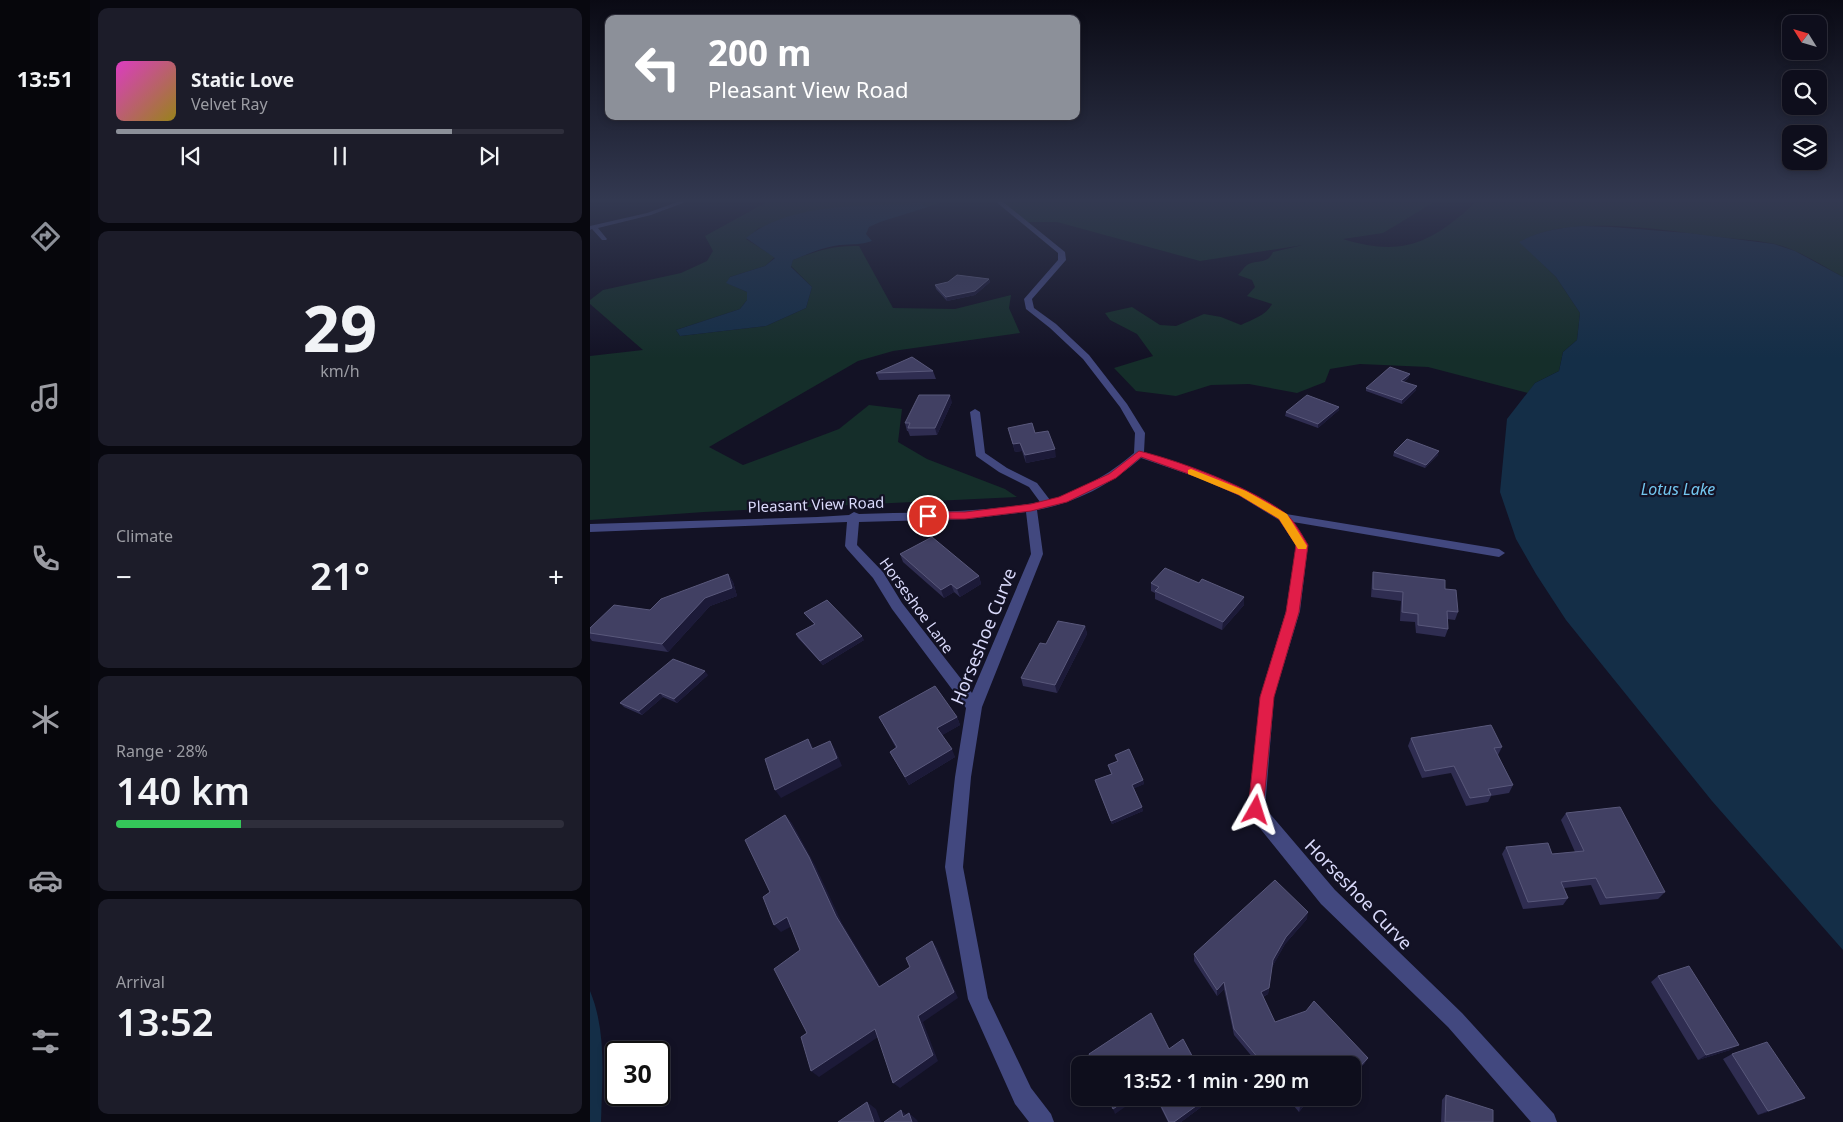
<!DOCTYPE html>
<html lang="en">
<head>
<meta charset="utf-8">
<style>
  :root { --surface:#0e0e1c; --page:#1c1c29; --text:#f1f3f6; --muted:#9b9ca3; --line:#2e2e3b; --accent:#8c9099 }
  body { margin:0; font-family:"Noto Sans",sans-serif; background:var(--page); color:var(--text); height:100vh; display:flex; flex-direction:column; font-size:19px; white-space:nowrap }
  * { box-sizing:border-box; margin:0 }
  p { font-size:16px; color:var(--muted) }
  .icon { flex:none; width:28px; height:28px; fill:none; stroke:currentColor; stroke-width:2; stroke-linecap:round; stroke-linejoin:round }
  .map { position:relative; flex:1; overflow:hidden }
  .side { display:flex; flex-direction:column; gap:8px; padding:8px; background:#08080f; width:500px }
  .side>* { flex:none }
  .hud { position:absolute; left:15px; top:15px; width:475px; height:105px; border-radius:10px; box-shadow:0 2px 8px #0003,0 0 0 1px var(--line); background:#8c9099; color:#fff; overflow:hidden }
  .needle { width:32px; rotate:307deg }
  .tools { position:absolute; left:1192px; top:15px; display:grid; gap:10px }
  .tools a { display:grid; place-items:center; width:45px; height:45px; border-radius:10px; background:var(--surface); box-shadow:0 2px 8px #0003,0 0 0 1px var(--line); font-size:25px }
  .speed { position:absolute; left:15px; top:1041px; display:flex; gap:10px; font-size:25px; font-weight:700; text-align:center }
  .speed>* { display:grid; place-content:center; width:65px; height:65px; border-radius:50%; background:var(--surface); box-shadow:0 2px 8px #0003,0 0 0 1px var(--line); line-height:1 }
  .speed .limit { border:2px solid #111; border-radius:8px; background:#fff; color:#111 }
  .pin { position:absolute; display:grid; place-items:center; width:42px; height:42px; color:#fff; margin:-21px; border:2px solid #fff; border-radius:50%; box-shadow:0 1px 5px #0007 }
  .me { position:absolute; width:55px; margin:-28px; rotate:6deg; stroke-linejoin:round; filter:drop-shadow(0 0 4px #0008) }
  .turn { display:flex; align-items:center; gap:18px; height:105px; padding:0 20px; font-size:22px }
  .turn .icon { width:65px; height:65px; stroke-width:2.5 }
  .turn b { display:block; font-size:35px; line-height:42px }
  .big { font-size:38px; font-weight:600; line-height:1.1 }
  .side .tile { flex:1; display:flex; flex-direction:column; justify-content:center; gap:8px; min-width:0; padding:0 18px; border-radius:10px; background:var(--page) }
  .side .dial { align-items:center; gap:0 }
  .dial b { font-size:65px; line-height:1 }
  .song { display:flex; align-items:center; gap:15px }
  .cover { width:60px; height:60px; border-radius:8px; background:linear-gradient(135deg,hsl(310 70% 55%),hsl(50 70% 35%)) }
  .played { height:5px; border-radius:2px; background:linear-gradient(90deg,var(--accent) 75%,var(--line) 75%) }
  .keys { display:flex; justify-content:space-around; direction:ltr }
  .heat { display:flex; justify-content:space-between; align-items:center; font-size:28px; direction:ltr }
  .charge { height:8px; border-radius:4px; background:linear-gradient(90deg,#34c759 28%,var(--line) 0) }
  .trip { position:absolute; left:481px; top:1056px; width:290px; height:50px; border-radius:10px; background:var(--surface); box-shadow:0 2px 8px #0003,0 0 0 1px var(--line); font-weight:600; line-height:50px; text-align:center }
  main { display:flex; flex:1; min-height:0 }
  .tab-bar { display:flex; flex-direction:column; width:90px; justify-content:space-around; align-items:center; background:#06060b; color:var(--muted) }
  .tab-bar .icon { width:35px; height:35px }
  .tab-bar .selected { color:var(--accent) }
  .tab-bar b { font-size:22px; color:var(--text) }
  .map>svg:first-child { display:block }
</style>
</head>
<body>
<main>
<nav class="tab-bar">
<b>13:51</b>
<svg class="icon selected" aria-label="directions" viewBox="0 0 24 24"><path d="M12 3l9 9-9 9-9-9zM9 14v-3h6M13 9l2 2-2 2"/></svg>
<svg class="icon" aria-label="music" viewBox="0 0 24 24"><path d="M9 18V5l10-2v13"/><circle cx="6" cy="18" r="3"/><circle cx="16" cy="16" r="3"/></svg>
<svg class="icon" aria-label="phone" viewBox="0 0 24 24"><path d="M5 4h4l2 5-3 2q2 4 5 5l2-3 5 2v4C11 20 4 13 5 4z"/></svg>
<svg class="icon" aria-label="climate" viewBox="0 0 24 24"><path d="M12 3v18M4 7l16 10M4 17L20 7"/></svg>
<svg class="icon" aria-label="car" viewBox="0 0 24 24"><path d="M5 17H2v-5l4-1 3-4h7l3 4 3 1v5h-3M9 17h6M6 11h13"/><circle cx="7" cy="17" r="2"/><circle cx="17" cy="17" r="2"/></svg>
<svg class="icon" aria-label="filters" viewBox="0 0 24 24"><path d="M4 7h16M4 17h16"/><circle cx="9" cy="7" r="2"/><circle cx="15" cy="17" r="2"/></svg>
</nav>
<section class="side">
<div class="tile">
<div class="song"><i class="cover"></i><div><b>Static Love</b><p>Velvet Ray</p></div></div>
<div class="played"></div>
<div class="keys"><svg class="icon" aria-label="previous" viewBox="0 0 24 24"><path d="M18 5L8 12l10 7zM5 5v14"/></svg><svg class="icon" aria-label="pause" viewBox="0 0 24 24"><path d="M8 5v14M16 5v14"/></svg><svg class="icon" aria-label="next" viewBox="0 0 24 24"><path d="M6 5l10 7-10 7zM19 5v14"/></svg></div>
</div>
<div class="tile dial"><b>29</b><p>km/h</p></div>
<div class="tile"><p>Climate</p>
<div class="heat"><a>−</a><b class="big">21°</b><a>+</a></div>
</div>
<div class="tile"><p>Range · 28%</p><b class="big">140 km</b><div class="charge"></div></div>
<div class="tile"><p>Arrival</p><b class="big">13:52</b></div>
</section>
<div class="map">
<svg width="1253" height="1122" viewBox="0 0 1253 1122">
  <rect width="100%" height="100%" fill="#131225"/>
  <!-- green -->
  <path fill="#152e2a" d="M173,201H355L338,207L329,203L169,228L156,239L185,257L175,266L140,277L137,283L157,292V300L150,309L86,330L90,336L176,326L216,308L222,287L201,266L203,260C225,251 244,245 269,246L303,308L365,309L421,295L419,308L430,333L303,351L268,361L119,447L153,465L249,429L279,405L312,409L308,442L337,459L415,489L427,497L114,512L0,520V356L53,350L0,304V300L13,290L91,273L117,261L123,251L115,236L175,203Z
    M411,201H846L793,233L753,239C813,258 843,242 887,201H1253V277C1231,265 1209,250 1185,244C1166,240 1147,239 1128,237C1075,230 976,213 930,242L966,277L990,313L987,340L973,352L969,371L945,383L938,393L838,367L770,364L740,369L735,382L707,393L659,384L621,385L586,396L546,391L524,368L563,356L547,334L520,320L515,313L542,307L570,325L586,326L614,314L631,317L651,325C661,320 677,315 682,304L657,296L665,287L662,280L648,275C651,272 654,267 657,265C668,259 677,265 683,252L713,245L610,261L467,222H435Z"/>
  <!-- water -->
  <path fill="#142e47" d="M329,203L338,207L290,222L279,227L276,234L282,241C270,245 262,244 250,245C233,247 218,254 203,260L201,267L222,287L216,308L176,326L90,336L86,330L150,309L157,300V292L136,283L140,277L175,266L185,258L156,238C200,202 274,207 329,203Z
    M992,226L1022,227L1098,233L1184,244L1205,251L1253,277V950L1122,801L976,620L946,574L926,539L910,492L917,419L945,383L969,371L973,352L987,340L990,313L966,277L929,242C949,231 969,228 992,226Z
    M0,991C17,1032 12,1078 11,1122H0Z"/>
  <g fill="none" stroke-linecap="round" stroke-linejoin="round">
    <!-- minor -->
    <path fill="#42487f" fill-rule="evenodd" d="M90,201H98L61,215L8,228L17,239L16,240H12L2,229L0,230V226L57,213Z
      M405,201H412L475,252L476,260L442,299L444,308L466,324L499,355L537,404L555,433L554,452L617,474L656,491L696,514L909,549L915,553L909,557L703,522L718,545L710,611L684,697L675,808L745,890L872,1013L964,1114L967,1122H941L858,1027L731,904L660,816L658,810L670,697L696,611L706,545L689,520L648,495L609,478L551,458C521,484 486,503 447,510L453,554L392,707L381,777L373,867L398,998L441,1088L461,1114L464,1122H439L425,1104L378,999L355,867L365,777L376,708L302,609L283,578L257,549L255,546L257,522L0,532V524L227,517L259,515L264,512L269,514C329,512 390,513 450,502L439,487L409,472L386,456L380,412L385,409L390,412L395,453L417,468L447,483L460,500C493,489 517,476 544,453L545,433L530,407L493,359L460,328L436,309L434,299L468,260V253ZM436,512L441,554L382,693L312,603L293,572L267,545L269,522L379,519Z"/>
  </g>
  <!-- wall -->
  <path fill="#2f2d51" d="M399,279L400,282L385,295L357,301L346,289L345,285Z
    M343,371L346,379L289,380L286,373Z
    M819,377L814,382L826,390L812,404L776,391V388Z
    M362,402L347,435L320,436L318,431H317L315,423Z
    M749,410L728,428L695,416L696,412Z
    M418,428L445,433L466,457L436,463L432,451L425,452Z
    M804,452L848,455L835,468L803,456Z
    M310,554L389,576L391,584L370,597L364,592L354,598L313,562Z
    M783,572L855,589L868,612L865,620L857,619L858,629L855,637L826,633L825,622L810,621L811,601L781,597L782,580Z
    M138,574L143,582L147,596L120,606L78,652L2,641L0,638V628L60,610Z
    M561,583H609L654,597V605L632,630L565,599V593L561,591Z
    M214,613L274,640L233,665L208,638L206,634L224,624L217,617Z
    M495,626L497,634L467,693L433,686L431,678L456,644Z
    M118,675L87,703L73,697L52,715L34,707L30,703Z
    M289,717H367L370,725L352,735L365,757L319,785L300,752L306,748Z
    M821,738L912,747L908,755L923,785L919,793L901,796L898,802L876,806L861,773L832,778L818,746Z
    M525,755L553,780L554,784L544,788L553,811L522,824L506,784L505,780L521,774L518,765L527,761Z
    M976,813L1075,892L1068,899L1010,905L1001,885L974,888L978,898L973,905L933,909L912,854L916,847L962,854L985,852L971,820Z
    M717,919L695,944L682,967L678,994L673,997L685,1022L775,1063L762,1077V1065H669L644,1035L634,989L627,996L604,961V954Z
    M1068,976L1140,1050L1108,1060L1061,982Z
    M1142,1054L1204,1103L1168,1115L1133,1059Z
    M856,1095L903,1122H851L852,1100Z
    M566,1098H622V1099L591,1122H578Z
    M697,1098H720L709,1112Z"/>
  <!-- shaded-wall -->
  <path fill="#1c1a38" d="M399,279L400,282L385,295L357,301L356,297Z
    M820,374L819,377L810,385L811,381Z
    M827,386L826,390L812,404V400Z
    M360,395L362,402L347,435L345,428Z
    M749,407V410L728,428V424Z
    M430,443L432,451L425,452L423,444Z
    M465,449L466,457L436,463L435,455Z
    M849,451L848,455L835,468L836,465Z
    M138,574L143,582L147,596L120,606L78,652L72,644Z
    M389,576L391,584L370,597L367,589Z
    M361,584L364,592L354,598L351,590Z
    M654,597V605L632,630L633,622Z
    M495,626L497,634L467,693L465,685Z
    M272,636L274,640L233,665L230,661Z
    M115,671L118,675L87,703L84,699Z
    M70,693L73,697L52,715L49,711Z
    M367,717L370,725L351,736L347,728Z
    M218,739L223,747L227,757L222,749Z
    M240,741L245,749L252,766L191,798L185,790Z
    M362,749L365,757L319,785L315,777Z
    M553,780L554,784L543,789L542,785Z
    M552,807L553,811L522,824L521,821Z
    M195,815L202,823L225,865L252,923L295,994L289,987L246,916Z
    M718,912L717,919L695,944L682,967L678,994L670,998L671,992L683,960L696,937Z
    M197,917L204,925L191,932L184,925Z
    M342,941L347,948L368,998L333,1022L348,1061L310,1088L303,1083Z
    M634,982V989L627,996V990Z
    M285,1029L291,1035L229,1077L221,1071Z
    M1149,1045L1140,1050L1108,1060L1116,1055Z
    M778,1058L775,1063L762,1077V1075Z
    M539,1098H548L525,1114L523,1109Z
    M617,1098H622V1099L591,1122H584Z
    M718,1098H720L709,1112L710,1107Z
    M1215,1098L1204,1103L1168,1115L1178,1111Z
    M277,1102L286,1109L291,1122H284Z
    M311,1110L319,1117H313Z
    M319,1113L327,1120L328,1122H322Z"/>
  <!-- building -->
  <path fill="#414063" stroke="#59587b" d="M367,275L399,279L385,291L356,297L345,285L358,282Z
    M322,357L343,371L286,373Z
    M800,367L820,374L811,381L827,386L812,400L776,388Z
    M329,395H360L345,428H318L320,423H315Z
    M717,395L749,407L728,424L696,412Z
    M442,423L445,433L458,431L465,449L435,455L430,443L423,444L418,428Z
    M817,439L849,451L836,465L804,452Z
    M342,537L389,576L367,589L361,584L351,590L310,554Z
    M575,568L609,583L612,579L654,597L633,622L565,591L569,587L561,583Z
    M783,572L855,580V589L866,590L868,612L857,611L858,629L828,625V614L812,612L813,592L783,589Z
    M138,574L142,588L115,598L72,644L0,633V628L24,605L60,610L71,599Z
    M237,600L272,636L230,661L206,634L225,624L214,613Z
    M468,621L495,626L465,685L431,678L450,643L456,644Z
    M83,659L115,671L84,699L70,693L49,711L30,703Z
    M345,686L367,717L347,728L362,749L315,777L300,752L307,747L289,717Z
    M901,725L912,747L904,748L923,785L898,789L901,795L880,798L864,766L835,771L821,738Z
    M218,739L222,749L240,741L247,758L185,790L175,759Z
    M539,749L553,780L542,785L552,807L521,821L505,780L522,774L518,765L528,761L525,755Z
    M1030,807L1075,892L1016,898L1006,878L971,882L978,898L938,902L916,847L958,843L962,854L994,851L976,813Z
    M195,815L219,857L246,916L289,987L320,967L316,958L342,941L364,992L328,1016L343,1055L303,1083L285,1029L221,1071L211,1037L217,1033L184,969L210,950L197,917L184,925L173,897L180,892L155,840Z
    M685,880L718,912L696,937L683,960L679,988L671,992L685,1022L716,1011L724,1001L778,1058L762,1075V1065H747L744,1061L742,1065H674L644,1029L634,982L627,990L604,954Z
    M1099,966L1149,1045L1116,1055L1068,976Z
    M561,1013L579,1049L593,1039L607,1065H504L499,1054Z
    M1177,1042L1215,1098L1178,1111L1142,1054Z
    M856,1095L903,1110V1122H855Z
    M518,1098H539L523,1109Z
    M567,1098H617L584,1122H579Z
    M702,1098H718L710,1107Z
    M277,1102L284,1122H248Z
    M311,1110L313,1117L319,1113L322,1122H294Z"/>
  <!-- sky -->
  <linearGradient id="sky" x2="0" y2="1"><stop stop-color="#0a0a14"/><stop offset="0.56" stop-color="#333951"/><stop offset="1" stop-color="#333951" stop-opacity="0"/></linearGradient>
  <rect width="1253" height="358" fill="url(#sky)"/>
  <!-- route -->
  <path fill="#e11d48" stroke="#92132f" d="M549,451C591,461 661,488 695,513C704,520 712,535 718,545L709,612L684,697L673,810L671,815L666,817L660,815L658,810L670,697L696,612L706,545L689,519L649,495L610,478L551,457L526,478L477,502L441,511L375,519H338L332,516L338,512H375L441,504L469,497L519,474Z"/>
  <!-- slow -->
  <path fill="#f59e0b" d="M601,469L656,491L697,514L717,546L716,549H708L689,519L649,495L598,474V470Z"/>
  <g text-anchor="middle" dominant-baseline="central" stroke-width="4.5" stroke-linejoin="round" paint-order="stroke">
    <!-- street labels -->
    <g font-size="15" fill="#dadafb" stroke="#131225">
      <text transform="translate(226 504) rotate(-2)">Pleasant View Road</text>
      <text transform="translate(327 605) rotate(54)">Horseshoe Lane</text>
    </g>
    <!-- water labels -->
    <g font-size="16" font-style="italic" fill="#73c7f0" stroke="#131225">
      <text x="1088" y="489">Lotus Lake</text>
    </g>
    <!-- near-street labels -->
    <g font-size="18" fill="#dadafb" stroke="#131225">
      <text transform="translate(393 636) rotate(-68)">Horseshoe Curve</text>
      <text transform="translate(769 894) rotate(46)">Horseshoe Curve</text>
    </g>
  </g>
</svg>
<div class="tools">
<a><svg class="needle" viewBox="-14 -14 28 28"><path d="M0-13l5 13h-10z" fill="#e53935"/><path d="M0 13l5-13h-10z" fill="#9b9ca3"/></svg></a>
<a><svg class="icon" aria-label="search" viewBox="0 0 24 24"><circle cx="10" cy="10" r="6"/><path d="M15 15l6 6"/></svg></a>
<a><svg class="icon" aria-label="layers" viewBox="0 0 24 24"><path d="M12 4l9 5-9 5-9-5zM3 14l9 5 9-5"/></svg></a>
</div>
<div class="speed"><div class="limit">30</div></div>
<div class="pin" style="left:338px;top:516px;background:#d93025"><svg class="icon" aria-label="arrive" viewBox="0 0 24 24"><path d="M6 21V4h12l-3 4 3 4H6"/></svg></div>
<svg class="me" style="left:666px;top:810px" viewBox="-20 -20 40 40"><path d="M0-17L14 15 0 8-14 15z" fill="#e11d48" stroke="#fff" stroke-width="4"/></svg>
<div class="trip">13:52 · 1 min · 290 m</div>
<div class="hud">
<div class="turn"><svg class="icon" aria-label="left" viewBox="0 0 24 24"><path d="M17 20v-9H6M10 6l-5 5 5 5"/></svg><div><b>200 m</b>Pleasant View Road</div></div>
</div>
</div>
</main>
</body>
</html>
